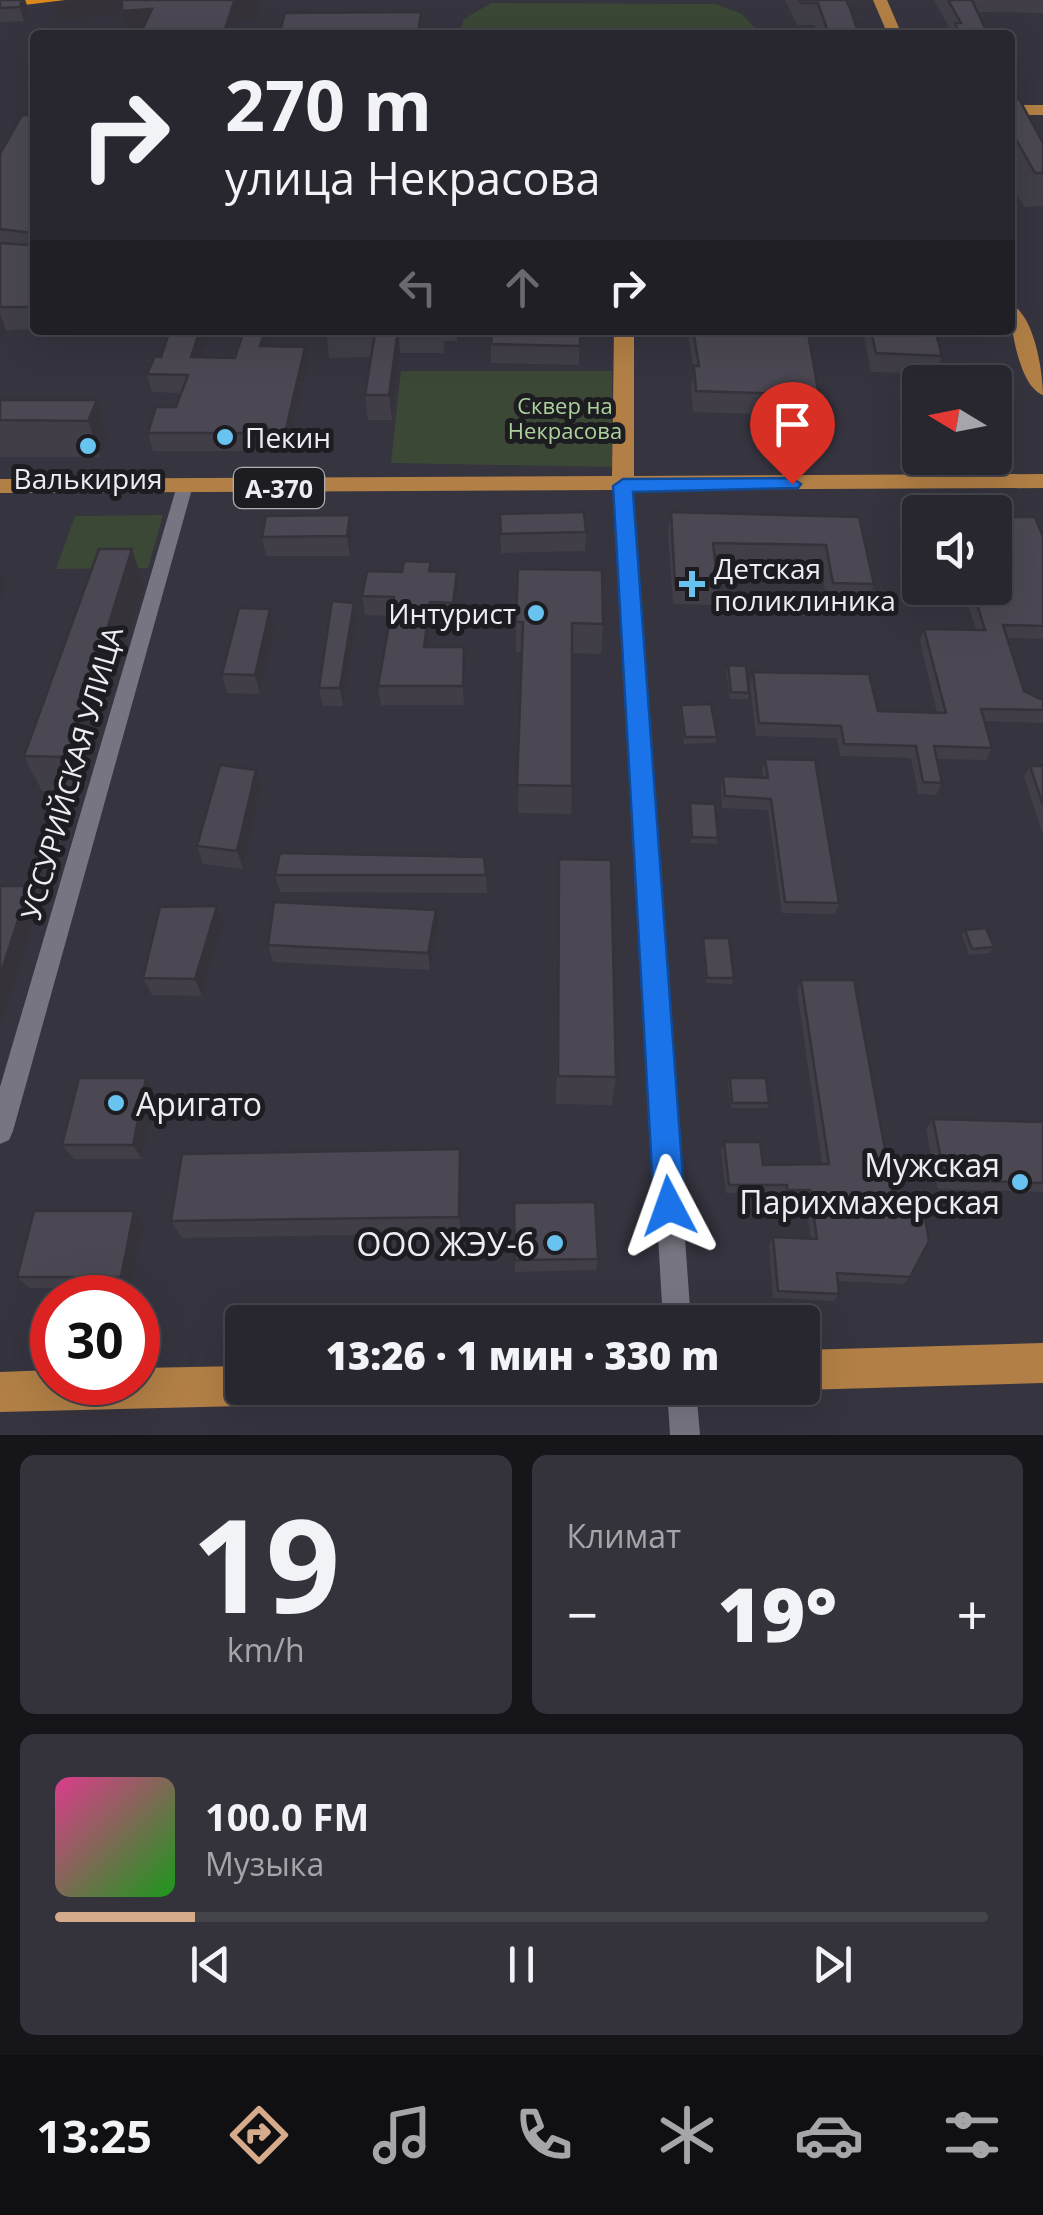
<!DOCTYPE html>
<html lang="ru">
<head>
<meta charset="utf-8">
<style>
  :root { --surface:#28272f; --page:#34333b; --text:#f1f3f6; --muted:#a5a5aa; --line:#44444b; --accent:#d6ab8b }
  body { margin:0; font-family:"Open Sans",sans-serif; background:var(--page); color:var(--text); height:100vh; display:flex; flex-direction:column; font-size:38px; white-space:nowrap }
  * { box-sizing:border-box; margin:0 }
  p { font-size:32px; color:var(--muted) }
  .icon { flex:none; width:55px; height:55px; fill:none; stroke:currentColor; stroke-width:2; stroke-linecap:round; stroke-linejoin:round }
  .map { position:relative; height:1435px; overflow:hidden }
  .details { display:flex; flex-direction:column; gap:20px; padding:20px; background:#16151a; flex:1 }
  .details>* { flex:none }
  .banner { position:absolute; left:30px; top:30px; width:985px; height:305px; border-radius:10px; box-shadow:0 10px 40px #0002,0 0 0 2px var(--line); background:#28272f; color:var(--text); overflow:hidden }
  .needle { width:65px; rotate:280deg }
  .tools { position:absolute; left:902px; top:365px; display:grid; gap:20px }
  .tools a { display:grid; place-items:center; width:110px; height:110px; border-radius:10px; background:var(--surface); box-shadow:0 10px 40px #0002,0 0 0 2px var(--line); font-size:50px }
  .speed { position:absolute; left:30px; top:1275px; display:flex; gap:20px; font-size:50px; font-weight:700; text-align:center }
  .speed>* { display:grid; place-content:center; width:130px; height:130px; border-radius:50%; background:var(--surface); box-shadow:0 10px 40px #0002,0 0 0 2px var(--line); line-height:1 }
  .speed .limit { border:15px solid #d22; background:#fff; color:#111 }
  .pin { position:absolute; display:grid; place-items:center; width:85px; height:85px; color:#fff; margin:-102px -42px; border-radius:50% 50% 50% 0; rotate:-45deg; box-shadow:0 0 10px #0007 }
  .pin .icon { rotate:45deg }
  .me { position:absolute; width:110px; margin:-55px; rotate:356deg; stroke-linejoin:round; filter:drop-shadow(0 0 8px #0008) }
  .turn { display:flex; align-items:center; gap:35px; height:210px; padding:0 30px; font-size:45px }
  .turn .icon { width:130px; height:130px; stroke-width:2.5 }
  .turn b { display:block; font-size:70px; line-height:85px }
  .lanes { display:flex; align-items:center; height:95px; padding:0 30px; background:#0003; justify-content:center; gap:50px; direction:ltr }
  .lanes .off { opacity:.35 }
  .big { font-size:75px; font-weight:800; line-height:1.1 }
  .details .card { flex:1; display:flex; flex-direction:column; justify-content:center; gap:15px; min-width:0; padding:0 35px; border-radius:15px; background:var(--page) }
  .details .dial { align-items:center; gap:0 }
  .dial b { font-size:130px; line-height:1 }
  .song { display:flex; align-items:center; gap:30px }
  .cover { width:120px; height:120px; border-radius:15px; background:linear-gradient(135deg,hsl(330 70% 55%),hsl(120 70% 35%)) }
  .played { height:10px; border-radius:5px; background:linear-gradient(90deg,var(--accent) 15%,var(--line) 15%) }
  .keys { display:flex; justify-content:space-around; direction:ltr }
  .heat { display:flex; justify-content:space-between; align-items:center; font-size:55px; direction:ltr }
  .details .tiles { flex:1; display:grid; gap:20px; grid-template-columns:1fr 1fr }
  .card:last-child { grid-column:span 2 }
  .trip { position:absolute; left:225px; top:1305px; width:595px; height:100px; border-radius:10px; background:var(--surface); box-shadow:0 10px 40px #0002,0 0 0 2px var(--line); font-weight:800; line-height:100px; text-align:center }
  .menu { display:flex; height:160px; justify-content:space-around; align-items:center; background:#101013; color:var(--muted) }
  .menu .icon { width:70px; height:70px }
  .menu .selected { color:var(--accent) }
  .menu b { font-size:45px; color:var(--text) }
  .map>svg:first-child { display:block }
</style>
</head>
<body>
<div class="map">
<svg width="1043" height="1435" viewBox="0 0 1043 1435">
  <rect width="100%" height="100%" fill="#35343f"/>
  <!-- green -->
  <path fill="#3b4836" d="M491,3L716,4L742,14L761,35H458L464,19Z
    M401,371H612V467L391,463Z
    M163,515L148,568L56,569L75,516Z"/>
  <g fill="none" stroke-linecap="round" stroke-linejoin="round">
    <!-- minor -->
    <path fill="#767581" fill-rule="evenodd" d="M623,481L631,486L691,1322H663L615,486Z
      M184,484L192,489L13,1131L9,1140L0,1144V1087L176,489Z
      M667,1388H696L700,1435H670Z"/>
    <!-- major -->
    <path fill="#b28046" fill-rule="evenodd" d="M873,0H887L902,35H888Z
      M1010,105H1043V115H1010Z
      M1010,304C1034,313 1043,372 1043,395C1019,387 1010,325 1010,304Z
      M614,330H634V476L1043,474V488L0,493V479L612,476Z
      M1043,1343V1383L802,1390L796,1388H802V1350Z
      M242,1366V1388H262L256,1400L242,1406L0,1412V1372L52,1370V1382H138V1368Z"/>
    <!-- highway -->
    <path fill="#da881e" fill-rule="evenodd" d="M0,0H65L0,8Z"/>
  </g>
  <!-- wall -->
  <path fill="#413e47" d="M0,0H25L28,8L24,21L0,22Z
    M785,0H846L859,35H818L814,25H797Z
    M934,0H1043V13L978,12L988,35H952V33Z
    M1010,99L1043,143V206L1024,207L1010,181Z
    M35,115V329L6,330L0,341V154Z
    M170,330H210L201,358H235L268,346L308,365L288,451H153L148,433L176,407L182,393L152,392L147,374L161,357Z
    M326,330H457V341H444V353H400L392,420H368L365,395L371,357L329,358Z
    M580,330L579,365L491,363V344Z
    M687,330L772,332V330H935L942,356L937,374L871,372L864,337L809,335L819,395L814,416L693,412L691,388L694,371Z
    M0,400H97L108,437L100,457H0Z
    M671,512L859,517L874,584L868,604L827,603L821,565L715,562L718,586L714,605L673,604L668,532Z
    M500,514L586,532L585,551L501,553Z
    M353,535L350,556H266L262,537Z
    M1043,537V639L1007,638L1024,691L1043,700V723L984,721L992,748L986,760L937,759L942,783L936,795L918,794L911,758L840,756L837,738L756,736L750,685L753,672L878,711L937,713L920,641L924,629L976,630L967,601H961L956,588H995Z
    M132,549L144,586L83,791H42L24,756Z
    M431,571L458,591L454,622L432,621L428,647L465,666L464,705H381L378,686L390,616L365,615L362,596L402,572Z
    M354,603L357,621L343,706H323L319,688Z
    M270,609L275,628L260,694L227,693L222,674Z
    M516,622L603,624L601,654L572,653V786L571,814L518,813L522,652H516Z
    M728,665L749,693L748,699H730L726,672Z
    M681,705L717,737L715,743L684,744L680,711Z
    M765,759L839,903L835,914L782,913L768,810L722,808L721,788L723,776L763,777L762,771Z
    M1030,766H1043V835L1024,777Z
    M261,788L243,869L203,864L197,846Z
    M690,803L718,838L716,844L691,843Z
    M559,859L616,1077L612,1105L556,1104Z
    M275,875H486L487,893L280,892Z
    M223,924L202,996L152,995L143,978Z
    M438,928L430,970L273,962L268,945Z
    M965,930L994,947L990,953L969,955L962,935Z
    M703,938L734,978L732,984L706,983L702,944Z
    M801,980L894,1199L910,1277L904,1284L837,1281L839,1294L834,1301L773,1298L769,1245L773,1237L811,1239L805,1199H783L782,1193H726L721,1151L724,1142L763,1165L822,1164L797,990Z
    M730,1078L769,1103L767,1108H731L728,1083Z
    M155,1093L142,1159H74L62,1145Z
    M933,1119L1043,1122V1192L938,1189L926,1129Z
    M460,1149L462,1167L461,1233L182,1238L171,1221Z
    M514,1203L598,1259L596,1270L515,1272Z
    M144,1224L131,1288H30L17,1277Z"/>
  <!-- shaded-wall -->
  <path fill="#35323a" d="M22,0H25L28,8L24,21L20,7Z
    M76,0H121L119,15L59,21L54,2Z
    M257,0H265L266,2H258L261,19L237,21L233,35H223L234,2Z
    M152,9L156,28L126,30L122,11Z
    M0,314L6,330L0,341Z
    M200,330H210L196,375L191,357Z
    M265,330H272L264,364L260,346Z
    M398,330L400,353L392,420L389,395Z
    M305,347L308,365L288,451L285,433Z
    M97,400L108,437L100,457L88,421Z
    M350,515L353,535L350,556L347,536Z
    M132,549L144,586L83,791L67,757Z
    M0,571L6,584L0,598Z
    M457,572L458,591L454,622L453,603Z
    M430,602L432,621L425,666L424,647Z
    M354,603L357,621L343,706L340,688Z
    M270,609L275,628L260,694L255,675Z
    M464,647L465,666L464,705L463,686Z
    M256,770L261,788L243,869L237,851Z
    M29,886L39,903L0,1029V976Z
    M217,906L223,924L202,996L195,979Z
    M436,910L438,928L430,970L428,953Z
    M146,1078L155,1093L142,1159L133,1145Z
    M460,1149L462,1167L461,1233L459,1217Z
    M134,1211L144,1224L131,1288L121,1277Z"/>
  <!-- building -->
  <path fill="#4c4853" stroke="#35323a" stroke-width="2.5" d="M0,0H22L20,7L0,8Z
    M122,0H257L234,2L223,35H140L152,9L122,11Z
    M799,0H846L850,8L859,35H829L818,3H801Z
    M948,0H972L988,35H960L955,23H961Z
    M421,12L418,35H279L285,13Z
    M1010,99H1019L1043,143V173H1035L1010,129Z
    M22,115H35V307H0V243L28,245L32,233L0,229V154Z
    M170,330H200L191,357L235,358L244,330H265L260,346L305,347L285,433H148L156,407H176L188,375L147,374L155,356L161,357Z
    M326,330H398L389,395H365L375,333L326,334Z
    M492,330H580V346L491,344Z
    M693,330L808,333L819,395L696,391L694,366H699Z
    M871,330H935L942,356L876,353Z
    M0,400H97L88,421L0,420Z
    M584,512L586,532L501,534L500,514Z
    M671,512L859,517L874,584L833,583L826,545L713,543L718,586L675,585Z
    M350,515L347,536L262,537L266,516Z
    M995,517H1035L1043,537V626L1003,625L1024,691L1043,700V710L981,709L992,748L934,746L942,783L923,782L916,746L844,744L841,726L759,723L753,672L869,674L878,711L946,713L924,629L985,630L972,588H965H995Z
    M99,549H132L67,757L24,756Z
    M404,561L431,562L429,571L457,572L453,603L430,602L424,647H464L463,686H378L394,597L362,596L367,571L402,572Z
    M518,569L602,570L603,624L572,623V786L517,785L523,622H516Z
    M332,601L354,603L340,688H319Z
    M239,608L270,609L255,675L222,674Z
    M728,665L746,666L749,693L731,692Z
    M711,704L717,737H685L681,705Z
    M765,759L815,760L839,903L785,902L771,799L725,796L723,776L768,778Z
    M220,765L256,770L237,851L197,846Z
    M1030,766H1043V805Z
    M690,803L715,804L718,838L692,837Z
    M280,853L484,857L486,875H275Z
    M559,859L611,860L616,1077L558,1076Z
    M0,886H29L0,976Z
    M274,902L436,910L428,953L268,945Z
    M217,906L195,979L143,978L160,907Z
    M986,928L994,947L972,949L965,930Z
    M703,938H729L734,978H707Z
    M801,980H854L894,1199L922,1200L929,1241L910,1277L837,1273L839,1294L778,1291L773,1237L817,1239L810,1190H787V1185H729L724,1142H760L763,1165L829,1164Z
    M79,1078H146L133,1145H62Z
    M730,1078H766L769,1103H732Z
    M933,1119L1043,1122V1183L945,1180Z
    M460,1149L459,1217L171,1221L182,1154Z
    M595,1202L598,1259L515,1260L514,1203Z
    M34,1211H134L121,1277H17Z"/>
  <!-- route -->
  <path fill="#1a73e8" stroke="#114b97" stroke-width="2.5" d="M792,478L801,484L798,488L633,492L685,1206L680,1217L669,1222L658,1217L654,1206L613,486L623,479Z"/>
  <!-- markers -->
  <g fill="#69c3f1" stroke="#1d1d21" stroke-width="4">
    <circle cx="225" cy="437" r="10"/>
    <circle cx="88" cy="446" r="10"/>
    <path d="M687 569h10v10h10v10h-10v10h-10v-10h-10v-10h10z"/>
    <circle cx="536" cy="613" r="10"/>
    <circle cx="116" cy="1103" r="10"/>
    <circle cx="1020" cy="1182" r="10"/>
    <circle cx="555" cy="1243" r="10"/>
  </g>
  <g text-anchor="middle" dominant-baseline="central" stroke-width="10" stroke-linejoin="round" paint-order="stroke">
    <!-- far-park labels -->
    <g font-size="22" fill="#acd19d" stroke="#1d1d21">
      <text x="565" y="405">Сквер на<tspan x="565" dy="25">Некрасова</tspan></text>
    </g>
    <!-- shield labels -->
    <rect fill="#1d1d21" stroke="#aeaeb3" stroke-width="2.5" x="234" y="468" width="90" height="40" rx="8"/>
    <g font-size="25" font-weight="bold" fill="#ececf2">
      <text x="279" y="488">А-370</text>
    </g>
    <!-- poi labels -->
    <g font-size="28" fill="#ececf2" stroke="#1d1d21" text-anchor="start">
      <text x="245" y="437">Пекин</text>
      <text x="88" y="478" text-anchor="middle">Валькирия</text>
      <text x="714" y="568">Детская<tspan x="714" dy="32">поликлиника</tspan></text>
      <text x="516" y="613" text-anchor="end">Интурист</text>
    </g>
    <!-- street labels -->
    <g font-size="28" fill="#ececf2" stroke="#1d1d21">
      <text transform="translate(71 773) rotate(-74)">УССУРИЙСКАЯ УЛИЦА</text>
    </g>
    <!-- near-poi labels -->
    <g font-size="32" fill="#ececf2" stroke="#1d1d21" text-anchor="end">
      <text x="136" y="1103" text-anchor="start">Аригато</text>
      <text x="1000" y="1164">Мужская<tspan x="1000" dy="37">Парихмахерская</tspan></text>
      <text x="535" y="1243">ООО ЖЭУ-6</text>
    </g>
  </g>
</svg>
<div class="tools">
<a><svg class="needle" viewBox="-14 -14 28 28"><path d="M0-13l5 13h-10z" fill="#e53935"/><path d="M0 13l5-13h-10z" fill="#a5a5aa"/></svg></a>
<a><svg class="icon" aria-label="sound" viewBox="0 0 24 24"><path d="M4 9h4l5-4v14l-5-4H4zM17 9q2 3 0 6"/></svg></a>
</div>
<div class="speed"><div class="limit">30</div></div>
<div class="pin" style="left:792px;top:484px;background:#d93025"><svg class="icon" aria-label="arrive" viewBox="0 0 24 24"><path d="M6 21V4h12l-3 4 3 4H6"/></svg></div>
<svg class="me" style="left:669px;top:1206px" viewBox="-20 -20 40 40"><path d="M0-17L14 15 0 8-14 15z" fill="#1a73e8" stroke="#fff" stroke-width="4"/></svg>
<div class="trip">13:26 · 1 мин · 330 m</div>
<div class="banner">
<div class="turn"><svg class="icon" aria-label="right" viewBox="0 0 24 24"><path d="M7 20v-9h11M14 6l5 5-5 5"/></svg><div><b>270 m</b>улица Некрасова</div></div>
<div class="lanes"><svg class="icon off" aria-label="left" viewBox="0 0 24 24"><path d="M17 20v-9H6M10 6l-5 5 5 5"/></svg><svg class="icon off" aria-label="ahead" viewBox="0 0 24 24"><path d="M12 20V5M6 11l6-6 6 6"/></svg><svg class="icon" aria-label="right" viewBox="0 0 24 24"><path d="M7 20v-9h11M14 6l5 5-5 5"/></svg></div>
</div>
</div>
<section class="details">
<div class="tiles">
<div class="card dial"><b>19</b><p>km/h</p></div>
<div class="card"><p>Климат</p>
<div class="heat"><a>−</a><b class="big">19°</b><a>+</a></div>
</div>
<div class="card">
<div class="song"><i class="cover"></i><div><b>100.0 FM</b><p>Музыка</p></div></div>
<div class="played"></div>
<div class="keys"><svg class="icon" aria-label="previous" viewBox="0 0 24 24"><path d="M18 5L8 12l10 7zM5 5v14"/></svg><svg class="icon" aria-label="pause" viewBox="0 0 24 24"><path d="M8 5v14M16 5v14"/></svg><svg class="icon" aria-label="next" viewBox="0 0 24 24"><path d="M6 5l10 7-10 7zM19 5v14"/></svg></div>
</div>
</div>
</section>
<nav class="menu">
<b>13:25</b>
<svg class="icon selected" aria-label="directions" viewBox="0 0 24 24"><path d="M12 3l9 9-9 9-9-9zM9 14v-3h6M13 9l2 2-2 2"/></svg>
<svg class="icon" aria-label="music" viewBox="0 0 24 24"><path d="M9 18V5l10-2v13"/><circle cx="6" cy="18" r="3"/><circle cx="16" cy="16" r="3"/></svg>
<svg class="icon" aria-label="phone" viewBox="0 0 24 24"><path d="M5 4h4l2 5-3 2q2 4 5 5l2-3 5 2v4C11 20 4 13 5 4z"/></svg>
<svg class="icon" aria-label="climate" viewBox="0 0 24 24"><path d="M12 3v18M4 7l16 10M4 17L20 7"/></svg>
<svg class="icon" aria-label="car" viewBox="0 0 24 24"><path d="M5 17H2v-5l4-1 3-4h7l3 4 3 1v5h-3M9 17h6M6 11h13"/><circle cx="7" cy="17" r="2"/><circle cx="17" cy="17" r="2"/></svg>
<svg class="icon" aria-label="filters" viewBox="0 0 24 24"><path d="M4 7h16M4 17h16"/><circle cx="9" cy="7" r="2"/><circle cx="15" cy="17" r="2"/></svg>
</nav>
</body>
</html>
